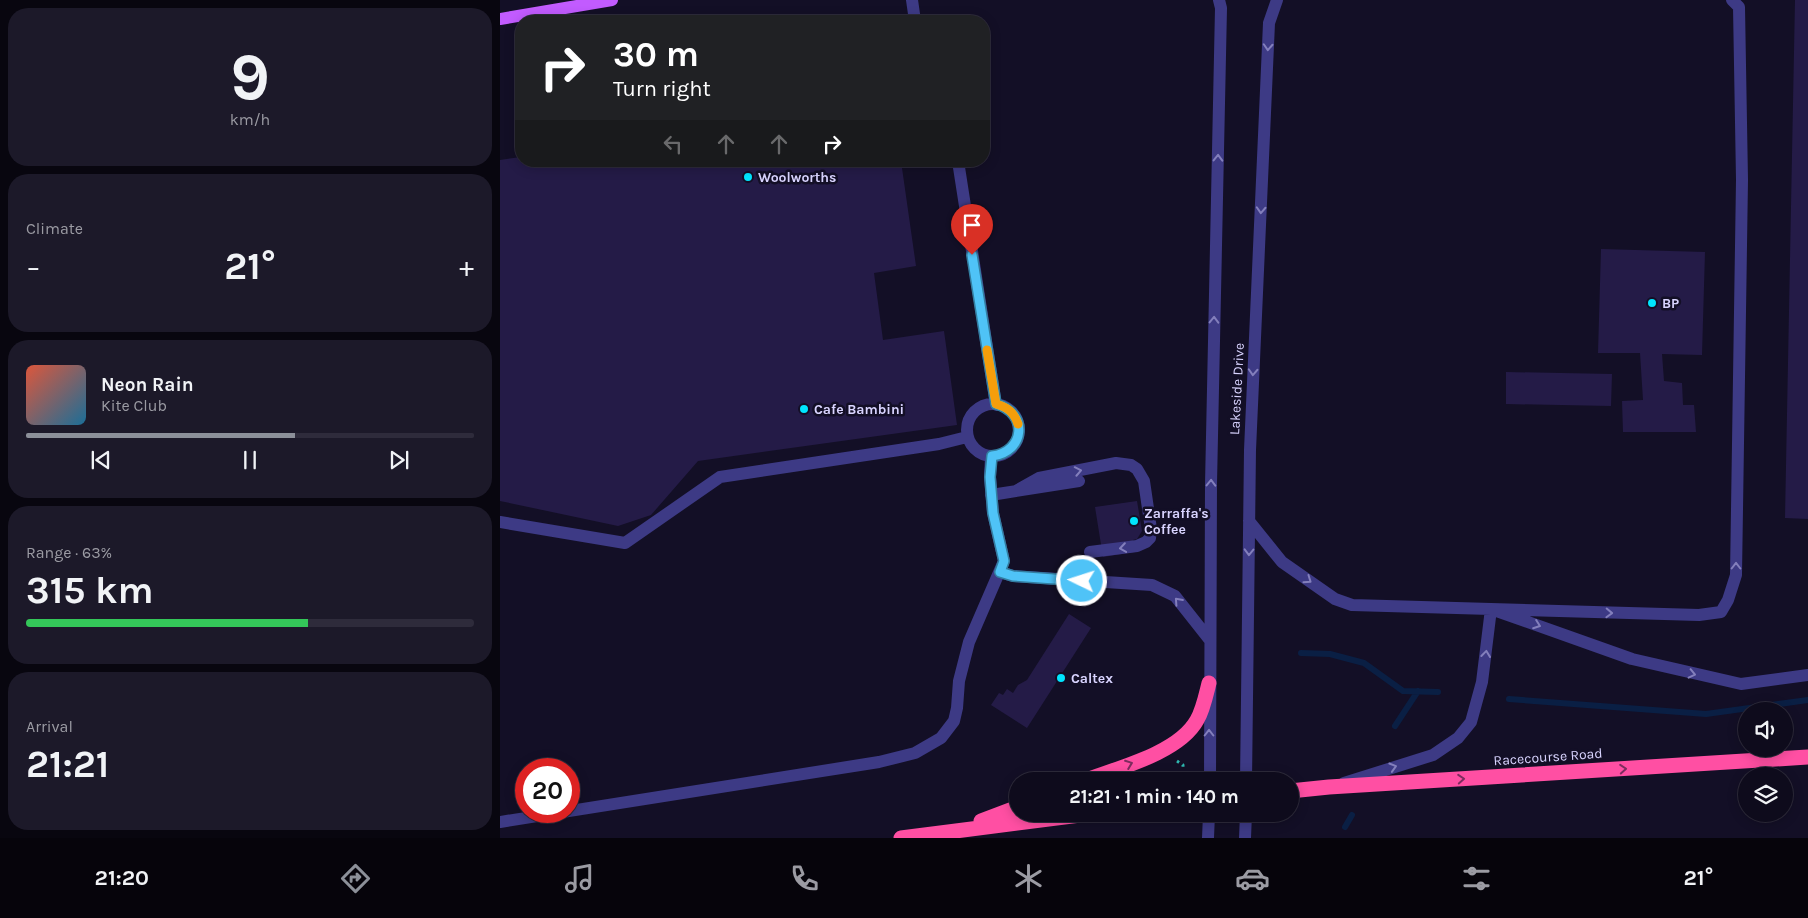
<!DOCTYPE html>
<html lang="en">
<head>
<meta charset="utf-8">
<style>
  :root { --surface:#0e0b1c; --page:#1c1929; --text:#f1f3f6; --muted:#9b9ba3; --line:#2e2b3b; --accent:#8c9099 }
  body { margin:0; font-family:Karla,sans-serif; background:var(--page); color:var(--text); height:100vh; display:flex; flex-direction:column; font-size:19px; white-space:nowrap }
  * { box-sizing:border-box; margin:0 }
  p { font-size:16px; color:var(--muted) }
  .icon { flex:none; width:28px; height:28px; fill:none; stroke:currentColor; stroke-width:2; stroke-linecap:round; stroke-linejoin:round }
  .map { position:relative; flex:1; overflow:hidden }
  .sheet { display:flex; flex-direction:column; gap:8px; padding:8px; background:#08060f; width:500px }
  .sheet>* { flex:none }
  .guide { position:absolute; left:15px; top:15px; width:475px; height:152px; border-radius:20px; box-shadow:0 2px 12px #0003,0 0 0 1px var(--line); background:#202124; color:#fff; overflow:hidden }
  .controls { position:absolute; left:1238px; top:702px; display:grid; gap:10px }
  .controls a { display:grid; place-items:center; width:55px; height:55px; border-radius:50%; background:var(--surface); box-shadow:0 2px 12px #0003,0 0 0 1px var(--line); font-size:25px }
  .speed { position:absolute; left:15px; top:758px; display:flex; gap:10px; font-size:25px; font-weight:700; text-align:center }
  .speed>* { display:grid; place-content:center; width:65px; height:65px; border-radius:50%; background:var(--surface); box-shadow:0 2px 12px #0003,0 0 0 1px var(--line); line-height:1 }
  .speed .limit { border:8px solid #d22; background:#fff; color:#111 }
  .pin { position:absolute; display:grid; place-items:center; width:42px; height:42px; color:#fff; margin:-51px -21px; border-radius:50% 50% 50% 0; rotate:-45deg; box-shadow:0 0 5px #0007 }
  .pin .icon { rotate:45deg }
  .me { position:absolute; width:55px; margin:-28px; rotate:274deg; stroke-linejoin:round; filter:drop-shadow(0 0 4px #0008) }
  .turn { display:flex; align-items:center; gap:18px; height:105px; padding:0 15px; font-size:22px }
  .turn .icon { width:65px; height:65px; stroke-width:2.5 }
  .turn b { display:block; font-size:35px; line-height:42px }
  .lanes { display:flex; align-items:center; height:48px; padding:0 15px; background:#0003; justify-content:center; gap:25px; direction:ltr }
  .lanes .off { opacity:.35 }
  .big { font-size:38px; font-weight:700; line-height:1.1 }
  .sheet .card { flex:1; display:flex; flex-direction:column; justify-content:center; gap:8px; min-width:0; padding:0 18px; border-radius:20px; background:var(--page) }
  .sheet .dial { align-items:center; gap:0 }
  .dial b { font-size:65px; line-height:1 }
  .song { display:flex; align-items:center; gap:15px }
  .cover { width:60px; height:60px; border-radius:8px; background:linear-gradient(135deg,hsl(10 70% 55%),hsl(200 70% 35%)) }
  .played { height:5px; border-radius:2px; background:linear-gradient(90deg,var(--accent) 60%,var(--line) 60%) }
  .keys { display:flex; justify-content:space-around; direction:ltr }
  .heat { display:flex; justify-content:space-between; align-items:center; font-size:28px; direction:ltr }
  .charge { height:8px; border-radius:4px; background:linear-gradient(90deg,#34c759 63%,var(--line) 0) }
  .trip { position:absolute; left:509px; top:772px; width:290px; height:50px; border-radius:25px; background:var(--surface); box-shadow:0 2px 12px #0003,0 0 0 1px var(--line); font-weight:700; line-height:50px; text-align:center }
  .tab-bar { display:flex; height:80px; justify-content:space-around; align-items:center; background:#06040b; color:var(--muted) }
  .tab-bar .icon { width:35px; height:35px }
  .tab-bar .active { color:var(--accent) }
  .tab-bar b { font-size:22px; color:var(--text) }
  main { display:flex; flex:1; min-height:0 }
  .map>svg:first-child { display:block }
</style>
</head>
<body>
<main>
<section class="sheet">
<div class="card dial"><b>9</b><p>km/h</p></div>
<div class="card"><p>Climate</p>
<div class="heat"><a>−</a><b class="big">21°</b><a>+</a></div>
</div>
<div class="card">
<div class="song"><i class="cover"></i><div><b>Neon Rain</b><p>Kite Club</p></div></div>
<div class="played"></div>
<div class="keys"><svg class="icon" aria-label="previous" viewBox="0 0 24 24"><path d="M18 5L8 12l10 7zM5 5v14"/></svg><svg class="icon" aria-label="pause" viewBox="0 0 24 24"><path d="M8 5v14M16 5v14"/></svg><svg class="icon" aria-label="next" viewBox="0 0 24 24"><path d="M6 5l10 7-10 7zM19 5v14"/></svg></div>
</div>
<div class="card"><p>Range · 63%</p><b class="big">315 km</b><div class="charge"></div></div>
<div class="card"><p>Arrival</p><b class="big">21:21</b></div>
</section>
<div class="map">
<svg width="1308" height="838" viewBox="0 0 1308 838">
  <rect width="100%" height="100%" fill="#130f26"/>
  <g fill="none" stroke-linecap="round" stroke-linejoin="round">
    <!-- stream -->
    <path stroke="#0a1f44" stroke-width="6" d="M801,653L830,654L864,663L903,691L938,692
      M1009,699L1206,714L1308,700
      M895,726L918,691
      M845,827L852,815"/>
  </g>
  <!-- building -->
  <path fill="#241b47" d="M1295,0H1308V519L1285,518Z
    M21,157V161H401L416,266L374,273L383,340L444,331L457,425L198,461L151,515L118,526L0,501V160Z
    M1101,249L1205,252L1202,355L1162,354L1164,381L1182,383L1183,405H1194L1196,432H1123L1122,401L1143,400L1140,353H1098Z
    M1006,372L1112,374L1111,406L1006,404Z
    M637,501L642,531L637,539L633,540L635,552L603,557L595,507Z
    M569,614L591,628L527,728L491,705L499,693L503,695L507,689L513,693L518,685L527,680Z"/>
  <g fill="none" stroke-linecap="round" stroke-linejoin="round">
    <!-- path -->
    <path stroke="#2fb8b0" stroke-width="3" stroke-dasharray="2.5 4" stroke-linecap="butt" d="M677,761L683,765V768"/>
    <!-- minor -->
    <path stroke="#3d3a85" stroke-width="12" d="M412,0L415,21
      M458,161L496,405
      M467 430a26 26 0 1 1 52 0a26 26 0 1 1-52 0Z
      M516,491L539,478L616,463L631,465L637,469L644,481L651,529L650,538L646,542L637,546L590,552
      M491,495L579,481
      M749,521L782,562L835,599L852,605L991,609L1132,659L1241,684L1308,675
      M0,522L125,543L220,477L439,444L467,437
      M500,572L513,576L652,585L675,596L709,639
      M710,781L711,484L721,8L719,0
      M746,781L750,450L769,23L777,0
      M844,783L933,755L958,738L971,722L982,682L991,609L1199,615L1221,612L1228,600L1236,575L1242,180L1239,7L1232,0
      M0,822L379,762L415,753L441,738L454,721L457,708L459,681L469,642L504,561L493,513L490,477L491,456
      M708,838L709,814
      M745,838L746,814"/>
    <!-- major -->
    <path stroke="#c25bff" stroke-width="12" d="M0,19L112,0"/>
    <!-- highway -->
    <path stroke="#ff4fa3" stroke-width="15" d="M583,781C618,768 679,753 697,720C703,710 706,695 709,683
      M790,791L829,787L1308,757
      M481,821L518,807
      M401,838L588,814"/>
  </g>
  <!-- one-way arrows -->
  <defs><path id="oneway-chevron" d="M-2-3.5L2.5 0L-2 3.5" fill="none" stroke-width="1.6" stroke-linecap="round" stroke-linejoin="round" transform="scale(1.25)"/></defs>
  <g stroke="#837fbc">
    <use href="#oneway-chevron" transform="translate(768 47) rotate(93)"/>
    <use href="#oneway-chevron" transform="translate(718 158) rotate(-89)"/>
    <use href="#oneway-chevron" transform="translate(761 210) rotate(93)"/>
    <use href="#oneway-chevron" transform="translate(714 320) rotate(-89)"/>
    <use href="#oneway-chevron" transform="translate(753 372) rotate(93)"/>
    <use href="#oneway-chevron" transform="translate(578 471) rotate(-11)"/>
    <use href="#oneway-chevron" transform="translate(711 483) rotate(-89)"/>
    <use href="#oneway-chevron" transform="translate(623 548) rotate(172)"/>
    <use href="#oneway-chevron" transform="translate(749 552) rotate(91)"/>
    <use href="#oneway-chevron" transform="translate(1236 566) rotate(-90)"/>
    <use href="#oneway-chevron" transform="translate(808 580) rotate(35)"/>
    <use href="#oneway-chevron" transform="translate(678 601) rotate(-132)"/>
    <use href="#oneway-chevron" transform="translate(1109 613) rotate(2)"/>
    <use href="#oneway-chevron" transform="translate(1037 625) rotate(20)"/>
    <use href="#oneway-chevron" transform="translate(986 654) rotate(-83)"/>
    <use href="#oneway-chevron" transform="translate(1192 674) rotate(13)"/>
    <use href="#oneway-chevron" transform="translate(709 733) rotate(-90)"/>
    <use href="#oneway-chevron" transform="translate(893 767) rotate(-17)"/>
  </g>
  <g stroke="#7d2c5e">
    <use href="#oneway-chevron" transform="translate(629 764) rotate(-21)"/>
    <use href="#oneway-chevron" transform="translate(1123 769) rotate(-4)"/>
    <use href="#oneway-chevron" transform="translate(961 779) rotate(-4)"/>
  </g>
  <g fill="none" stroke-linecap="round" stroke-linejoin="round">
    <!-- route casing -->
    <g stroke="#337fa1" stroke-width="12">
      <path id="route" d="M472,255L496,404C529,413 525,452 492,456L490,477L493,513L504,561L500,572L513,576L582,581"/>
    </g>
    <!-- route -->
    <use href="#route" stroke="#4fc3f7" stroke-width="9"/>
    <!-- slow -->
    <path stroke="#f59e0b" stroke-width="9" d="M487,350L496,404C507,407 514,412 518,424"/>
  </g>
  <!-- markers -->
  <g fill="#00e5ff" stroke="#130f26" stroke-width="2">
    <circle cx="248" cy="177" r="5"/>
    <circle cx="1152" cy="303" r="5"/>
    <circle cx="304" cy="409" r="5"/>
    <circle cx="634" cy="521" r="5"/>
    <circle cx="561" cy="678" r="5"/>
  </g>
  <g text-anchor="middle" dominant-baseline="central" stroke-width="5" stroke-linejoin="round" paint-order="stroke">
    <!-- poi labels -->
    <g font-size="14" font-weight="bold" fill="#d9d4ff" stroke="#130f26" text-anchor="start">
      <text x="258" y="177">Woolworths</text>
      <text x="1162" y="303">BP</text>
      <text x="314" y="409">Cafe Bambini</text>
      <text x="644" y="513">Zarraffa's<tspan x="644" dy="16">Coffee</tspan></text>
      <text x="571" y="678">Caltex</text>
    </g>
    <!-- street labels -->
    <g font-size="14" fill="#d9d4ff" stroke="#130f26">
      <text transform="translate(737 389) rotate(-87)">Lakeside Drive</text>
      <text transform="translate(1048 757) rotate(-4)">Racecourse Road</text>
    </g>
  </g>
</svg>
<div class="controls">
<a><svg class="icon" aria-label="sound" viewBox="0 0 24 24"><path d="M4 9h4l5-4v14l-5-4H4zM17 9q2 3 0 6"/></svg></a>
<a><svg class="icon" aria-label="layers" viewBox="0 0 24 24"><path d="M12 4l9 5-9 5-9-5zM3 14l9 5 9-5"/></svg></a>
</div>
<div class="speed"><div class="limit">20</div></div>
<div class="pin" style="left:472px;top:255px;background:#d93025"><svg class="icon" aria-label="arrive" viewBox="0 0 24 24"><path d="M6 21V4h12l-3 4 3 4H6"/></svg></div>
<svg class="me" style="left:582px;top:581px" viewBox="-20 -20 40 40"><circle r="17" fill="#4fc3f7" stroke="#fff" stroke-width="3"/><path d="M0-11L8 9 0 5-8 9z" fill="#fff"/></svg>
<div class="trip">21:21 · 1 min · 140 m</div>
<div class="guide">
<div class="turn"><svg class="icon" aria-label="right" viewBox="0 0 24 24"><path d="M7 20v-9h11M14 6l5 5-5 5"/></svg><div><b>30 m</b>Turn right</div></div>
<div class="lanes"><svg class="icon off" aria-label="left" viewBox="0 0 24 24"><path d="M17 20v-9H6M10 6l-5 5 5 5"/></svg><svg class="icon off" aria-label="ahead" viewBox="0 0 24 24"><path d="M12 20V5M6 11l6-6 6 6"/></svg><svg class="icon off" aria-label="ahead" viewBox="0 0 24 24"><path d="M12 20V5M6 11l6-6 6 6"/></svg><svg class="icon" aria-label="right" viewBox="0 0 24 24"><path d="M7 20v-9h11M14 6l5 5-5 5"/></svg></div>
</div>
</div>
</main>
<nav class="tab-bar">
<b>21:20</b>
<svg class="icon active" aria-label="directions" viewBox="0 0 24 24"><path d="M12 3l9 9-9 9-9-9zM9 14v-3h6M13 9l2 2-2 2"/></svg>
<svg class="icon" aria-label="music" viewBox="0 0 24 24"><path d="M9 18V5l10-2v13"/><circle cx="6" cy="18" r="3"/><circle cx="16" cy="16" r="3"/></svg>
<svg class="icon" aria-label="phone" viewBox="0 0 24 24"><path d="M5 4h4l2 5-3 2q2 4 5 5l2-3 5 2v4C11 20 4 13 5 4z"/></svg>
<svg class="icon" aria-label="climate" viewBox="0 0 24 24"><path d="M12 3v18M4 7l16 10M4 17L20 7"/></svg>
<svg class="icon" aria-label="car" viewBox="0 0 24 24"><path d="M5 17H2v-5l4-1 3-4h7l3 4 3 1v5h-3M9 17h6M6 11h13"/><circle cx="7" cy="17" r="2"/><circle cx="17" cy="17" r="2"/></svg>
<svg class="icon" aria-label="filters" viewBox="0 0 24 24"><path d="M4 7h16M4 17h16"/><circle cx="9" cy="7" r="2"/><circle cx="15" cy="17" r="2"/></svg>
<b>21°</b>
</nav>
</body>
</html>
